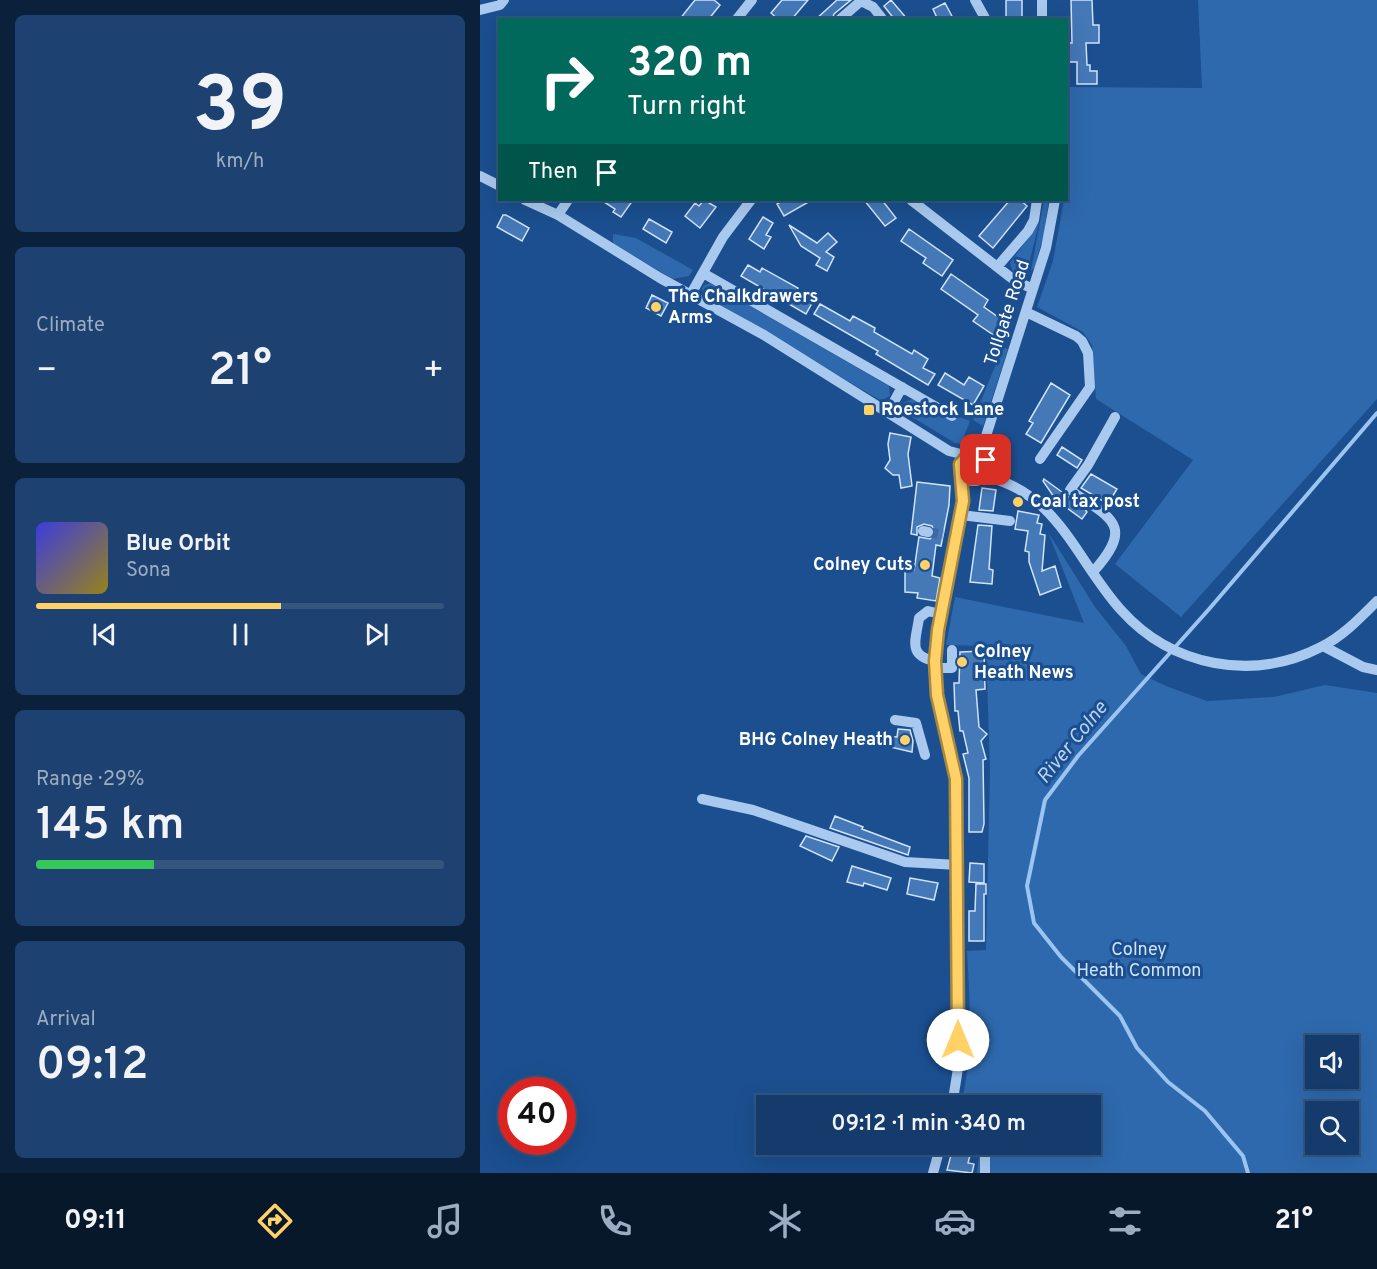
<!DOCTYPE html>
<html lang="en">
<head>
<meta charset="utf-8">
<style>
  :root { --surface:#143b6b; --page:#1d4271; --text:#f1f3f6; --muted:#9dadc1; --line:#33557e; --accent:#ffd166 }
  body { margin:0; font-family:Overpass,sans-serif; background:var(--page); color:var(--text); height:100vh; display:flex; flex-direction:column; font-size:22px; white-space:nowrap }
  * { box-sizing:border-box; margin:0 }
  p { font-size:20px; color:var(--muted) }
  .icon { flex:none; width:33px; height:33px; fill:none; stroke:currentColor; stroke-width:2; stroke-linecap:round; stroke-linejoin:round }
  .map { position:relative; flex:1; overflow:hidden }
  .sheet { display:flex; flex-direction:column; gap:15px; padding:15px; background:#0b203b; width:480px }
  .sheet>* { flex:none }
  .guide { position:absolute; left:18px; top:18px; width:570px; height:183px; border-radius:0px; box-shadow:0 6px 24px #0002,0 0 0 2px var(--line); background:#00695c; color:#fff; overflow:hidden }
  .fabs { position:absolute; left:825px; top:1035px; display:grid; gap:12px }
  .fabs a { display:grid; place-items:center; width:54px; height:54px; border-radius:0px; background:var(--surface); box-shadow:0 6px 24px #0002,0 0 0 2px var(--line); font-size:30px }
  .speed { position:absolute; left:18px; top:1077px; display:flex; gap:12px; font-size:30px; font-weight:700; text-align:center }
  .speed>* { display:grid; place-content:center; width:78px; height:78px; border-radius:50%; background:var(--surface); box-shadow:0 6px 24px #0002,0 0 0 2px var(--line); line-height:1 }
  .speed .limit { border:9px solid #d22; background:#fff; color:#111 }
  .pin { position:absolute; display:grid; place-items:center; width:51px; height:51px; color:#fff; margin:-26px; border-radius:12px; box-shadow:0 3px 9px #0006 }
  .me { position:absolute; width:66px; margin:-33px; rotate:0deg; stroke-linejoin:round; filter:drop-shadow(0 0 4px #0008) }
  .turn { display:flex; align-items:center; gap:21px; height:126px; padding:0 30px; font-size:27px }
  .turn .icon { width:78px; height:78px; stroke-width:2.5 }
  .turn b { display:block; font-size:42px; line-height:51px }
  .then { display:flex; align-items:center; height:57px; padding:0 30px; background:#0003; gap:12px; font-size:22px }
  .big { font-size:45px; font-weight:600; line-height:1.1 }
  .sheet .card { flex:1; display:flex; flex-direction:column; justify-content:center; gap:9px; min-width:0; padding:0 21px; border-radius:9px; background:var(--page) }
  .sheet .dial { align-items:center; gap:0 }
  .dial b { font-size:78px; line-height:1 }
  .song { display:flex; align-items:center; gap:18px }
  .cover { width:72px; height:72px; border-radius:9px; background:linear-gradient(135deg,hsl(240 70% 55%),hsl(50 70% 35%)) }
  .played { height:6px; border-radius:3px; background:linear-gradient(90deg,var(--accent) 60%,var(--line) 60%) }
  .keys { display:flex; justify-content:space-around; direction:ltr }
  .heat { display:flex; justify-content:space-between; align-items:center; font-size:33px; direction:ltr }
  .charge { height:9px; border-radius:4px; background:linear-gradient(90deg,#34c759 29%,var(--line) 0) }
  .trip { position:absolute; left:276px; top:1095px; width:345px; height:60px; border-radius:0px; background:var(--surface); box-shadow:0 6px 24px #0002,0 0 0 2px var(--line); font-weight:600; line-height:60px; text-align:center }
  .tab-bar { display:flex; height:96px; justify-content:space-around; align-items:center; background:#08182b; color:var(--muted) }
  .tab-bar .icon { width:42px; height:42px }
  .tab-bar .active { color:var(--accent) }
  .tab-bar b { font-size:27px; color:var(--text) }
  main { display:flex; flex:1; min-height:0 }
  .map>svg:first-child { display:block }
</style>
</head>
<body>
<main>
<section class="sheet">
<div class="card dial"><b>39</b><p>km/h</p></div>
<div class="card"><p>Climate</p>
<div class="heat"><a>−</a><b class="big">21°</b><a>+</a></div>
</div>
<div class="card">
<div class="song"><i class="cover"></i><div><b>Blue Orbit</b><p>Sona</p></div></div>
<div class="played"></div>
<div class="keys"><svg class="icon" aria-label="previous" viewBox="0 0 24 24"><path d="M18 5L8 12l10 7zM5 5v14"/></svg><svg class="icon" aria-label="pause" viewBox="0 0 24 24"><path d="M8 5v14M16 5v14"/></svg><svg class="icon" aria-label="next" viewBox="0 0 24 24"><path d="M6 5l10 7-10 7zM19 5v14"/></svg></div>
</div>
<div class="card"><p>Range · 29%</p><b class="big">145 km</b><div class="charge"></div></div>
<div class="card"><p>Arrival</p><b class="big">09:12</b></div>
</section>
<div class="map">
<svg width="897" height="1173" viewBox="0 0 897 1173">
  <rect width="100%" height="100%" fill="#1b4f8f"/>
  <!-- green -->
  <path fill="#2e69ad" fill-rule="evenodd" d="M718,0H897V399L701,617L635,564L713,460L616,399L612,345L603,332L557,307L573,261L584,200H586L587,87L722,88Z
    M564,200H569L564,233L555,267L551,271Z
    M559,223L547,272L542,276L534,275L530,263Z
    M133,234L156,238L213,270L209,276L192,279L133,243Z
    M230,283L409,386L410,396L402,400L398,399L225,296L222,289L223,286Z
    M523,347L528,349L503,426L493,420Z
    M432,399L490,421L481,444L475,443L427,414L423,403Z
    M568,532L615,607L646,646L661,674L686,686L727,701L794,697L845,685L897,693V1173H497L500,1145L610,1144V1106L481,1105C493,1055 490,1003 487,951L506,950L510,771L506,646L466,645L475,597L604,623ZM836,1046H868V1078H836ZM836,1112H868V1144H836Z"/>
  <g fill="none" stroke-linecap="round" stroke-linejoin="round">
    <!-- stream -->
    <path stroke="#9cc4f0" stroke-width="4" d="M768,1173L763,1156L725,1111L688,1082L657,1048L640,1016L581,957L554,923L547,886L565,800L598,756L730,608L897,413"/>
  </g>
  <!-- building -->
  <path fill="#4478b7" stroke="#cfe3fa" stroke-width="1.5" d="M215,0H234L240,5L228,20H199Z
    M302,0H328L311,20H299L291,13Z
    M357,0H371L354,14L352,20H335Z
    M411,0L428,20H415L404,6Z
    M526,0H542V18H526Z
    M591,0H612L613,25H619V43H606L607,65H610V71H617V84H597V62H589V43H592Z
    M465,3L474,20H458L453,9Z
    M121,200H153L141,217L133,212L135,209Z
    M224,200L236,207L220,228L205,216L215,203L219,206Z
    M304,200H332L304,216L297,204Z
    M384,200H402L416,218L405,226Z
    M530,200H540L547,206L513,248L499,236Z
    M23,215H26L49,228L42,241L17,227Z
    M283,217L293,223L286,235L291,237L284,249L269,239Z
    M169,219L192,232L186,243L163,229Z
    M309,225L337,243L348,233L357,242L346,252L354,257L347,271L336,265L340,258L321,246Z
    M429,229L473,260L462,276L443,263L446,258L421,241Z
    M268,265L280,272L282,268L318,288L316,294L332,303L326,314L261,276Z
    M471,274L508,300L504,307L525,322L515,336L493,321L498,315L461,289Z
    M172,295L188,303L181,316L166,308Z
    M340,304L370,321L373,316L395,328L394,332L432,354L434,350L448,359L443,368L455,374L448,385L396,354L398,351L334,314Z
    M465,373L484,385L489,377L504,386L493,405L458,385Z
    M571,383L590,395L561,443L546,434L553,423L549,421Z
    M410,433L431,437L428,454L432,486L421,488L419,475H413L405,468L410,460L408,444Z
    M582,447L602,460L597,468L577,455Z
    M611,474L637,489L628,504L601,488Z
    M564,479L604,508L607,512L602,519L576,500L563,481Z
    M437,482L470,486L469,505L461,546L456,545L452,576L460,578L456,601L437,598L438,593L425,592V569L434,570L439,537L450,539L455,533L452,526L444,524L437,527V535L431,534Z
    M502,488L516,490L513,511L499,510Z
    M538,511L559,515L557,523L562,524L560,534L565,535L562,571L575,566L581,587L560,595L549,562V552L545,551L548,531L535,529Z
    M498,525L512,526L509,569L513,570L512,584L490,582Z
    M504,651L505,689L496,690L499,727L507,734L501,741L506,759L503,760L504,824L502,832H489V778L483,754L488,753L483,731H480L478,711H475L474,683H479L480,652Z
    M418,729L430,730L433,741L432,752L406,746L407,736L417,737Z
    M355,816L383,827L382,829L430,847L428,855L350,828Z
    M326,836L359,847L352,861L320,846Z
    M490,863L504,864V883L489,882Z
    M372,866L411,878L407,890L384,883L383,886L367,882Z
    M430,878L458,883L454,900L427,894Z
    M496,884H506V894H504V941H489V911H495Z
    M474,1144H493L488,1163L494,1164L492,1173L467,1170Z"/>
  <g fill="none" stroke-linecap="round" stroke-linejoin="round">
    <!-- minor-tunnel -->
    <path stroke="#3d69a0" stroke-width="10" stroke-dasharray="10 5" stroke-linecap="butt" d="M448,532L463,535"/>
    <!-- minor -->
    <path stroke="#a9c9ee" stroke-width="10" d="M495,0L506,20
      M0,10L20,5L24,0
      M256,20L272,0
      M359,20L381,1L393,7L401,17L398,20
      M562,20V0
      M0,176L20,186
      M45,200L78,215L180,278L284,335L469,451L485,455
      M431,200L534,280L553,289
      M78,215L88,200
      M517,267L548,231L554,220L557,200
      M223,273L472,416
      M211,294L243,237L271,200
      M546,312L596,336L602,341L608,353L610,387L560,459
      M409,411L422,387
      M480 467a14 14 0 1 1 28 0a14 14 0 1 1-28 0Z
      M503,456L506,436L566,248L575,200
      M504,476C578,492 596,560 641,610C692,667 773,682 841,647C863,636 880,618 897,601
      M481,515L530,521
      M443,531L448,532
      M613,572C655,525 632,519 590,490L608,465L635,417
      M843,646L883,667L897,670
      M455,661C427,656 436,640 439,618L448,611L461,614
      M455,668H472V650
      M415,720L436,723L445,755
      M222,799L273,810L425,862L478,865
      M472,1106L479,1062L478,814L476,779L457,695L455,661L461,614L483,501L481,473
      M453,1173L461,1144
      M505,1173V1149"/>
  </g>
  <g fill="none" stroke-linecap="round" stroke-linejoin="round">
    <!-- route casing -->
    <g stroke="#a68842" stroke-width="15">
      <path id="route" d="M478,1040L476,779L457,695L455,661L458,630L483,501L480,464L490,453H498L506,460"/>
    </g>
    <!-- route -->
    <use href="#route" stroke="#ffd166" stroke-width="10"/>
  </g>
  <!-- markers -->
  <g fill="#ffd166" stroke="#1b4f8f" stroke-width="2">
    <circle cx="176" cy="307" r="6"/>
    <rect x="383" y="404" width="12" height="12" rx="3"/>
    <circle cx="538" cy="502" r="6"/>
    <circle cx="445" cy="565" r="6"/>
    <circle cx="482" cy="662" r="6"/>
    <circle cx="425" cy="740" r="6"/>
  </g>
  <g text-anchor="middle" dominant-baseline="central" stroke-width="6" stroke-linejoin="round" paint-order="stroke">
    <!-- poi labels -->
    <g font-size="18" font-weight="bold" fill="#fff" stroke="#1b4f8f" text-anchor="start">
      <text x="188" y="297">The Chalkdrawers<tspan x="188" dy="21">Arms</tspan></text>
      <text x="401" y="410">Roestock Lane</text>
      <text x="550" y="502">Coal tax post</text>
      <text x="433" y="565" text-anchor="end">Colney Cuts</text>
      <text x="494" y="652">Colney<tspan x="494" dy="21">Heath News</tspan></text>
      <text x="413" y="740" text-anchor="end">BHG Colney Heath</text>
    </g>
    <!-- street labels -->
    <g font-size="18" fill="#fff" stroke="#1b4f8f">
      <text transform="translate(528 313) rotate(-72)">Tollgate Road</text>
    </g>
    <!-- park labels -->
    <g font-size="18" fill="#cfe3fa" stroke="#1b4f8f">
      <text x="659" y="950">Colney<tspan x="659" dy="21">Heath Common</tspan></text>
    </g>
    <!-- water labels -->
    <g font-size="20" font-style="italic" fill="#b5d3f5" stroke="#1b4f8f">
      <text transform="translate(593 743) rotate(-51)">River Colne</text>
    </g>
  </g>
</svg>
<div class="fabs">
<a><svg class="icon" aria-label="sound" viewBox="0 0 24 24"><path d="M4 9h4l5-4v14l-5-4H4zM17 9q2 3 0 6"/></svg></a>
<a><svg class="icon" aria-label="search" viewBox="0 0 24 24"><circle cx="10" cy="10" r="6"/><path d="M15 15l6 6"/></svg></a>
</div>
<div class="speed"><div class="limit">40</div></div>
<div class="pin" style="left:506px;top:460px;background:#d93025"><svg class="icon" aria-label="arrive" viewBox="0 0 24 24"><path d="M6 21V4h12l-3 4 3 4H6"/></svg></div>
<svg class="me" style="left:478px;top:1040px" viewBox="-20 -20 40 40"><circle r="19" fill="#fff"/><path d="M0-13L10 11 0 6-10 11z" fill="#ffd166"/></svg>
<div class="trip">09:12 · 1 min · 340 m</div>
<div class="guide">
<div class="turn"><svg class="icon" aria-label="right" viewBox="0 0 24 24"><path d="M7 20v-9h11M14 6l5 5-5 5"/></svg><div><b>320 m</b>Turn right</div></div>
<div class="then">Then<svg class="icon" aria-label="arrive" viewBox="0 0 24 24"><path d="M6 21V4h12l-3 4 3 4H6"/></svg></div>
</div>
</div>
</main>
<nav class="tab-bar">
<b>09:11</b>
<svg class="icon active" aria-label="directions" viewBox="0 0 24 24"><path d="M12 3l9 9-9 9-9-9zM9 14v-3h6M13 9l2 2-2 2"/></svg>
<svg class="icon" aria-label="music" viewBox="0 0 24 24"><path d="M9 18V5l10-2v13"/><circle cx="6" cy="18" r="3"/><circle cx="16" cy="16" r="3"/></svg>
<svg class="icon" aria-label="phone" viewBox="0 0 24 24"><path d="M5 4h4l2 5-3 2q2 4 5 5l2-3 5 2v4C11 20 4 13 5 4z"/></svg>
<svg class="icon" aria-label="climate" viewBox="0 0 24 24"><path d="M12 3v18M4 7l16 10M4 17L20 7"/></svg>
<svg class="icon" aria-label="car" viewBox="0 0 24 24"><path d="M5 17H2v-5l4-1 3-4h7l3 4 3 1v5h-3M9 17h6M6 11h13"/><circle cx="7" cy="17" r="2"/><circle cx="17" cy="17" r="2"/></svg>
<svg class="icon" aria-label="filters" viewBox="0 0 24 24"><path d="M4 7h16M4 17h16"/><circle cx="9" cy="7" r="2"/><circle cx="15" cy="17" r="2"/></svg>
<b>21°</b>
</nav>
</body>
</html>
